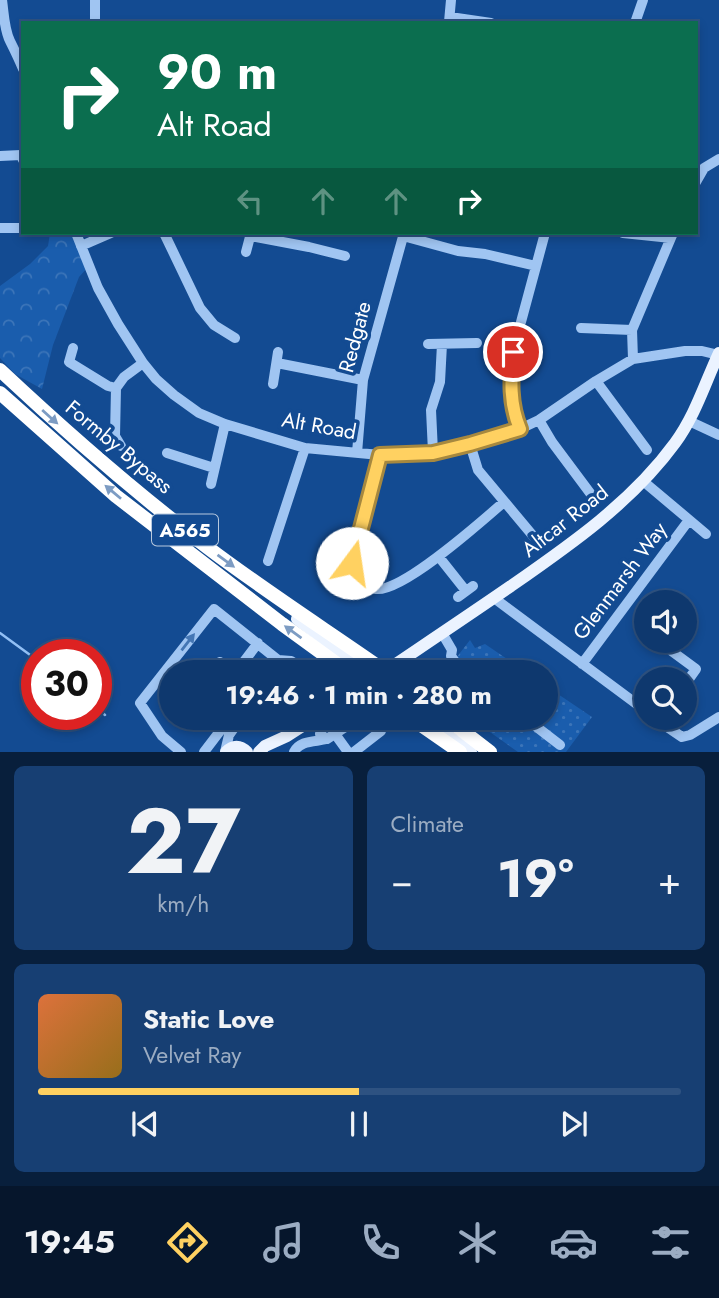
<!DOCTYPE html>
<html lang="en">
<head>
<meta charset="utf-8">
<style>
  :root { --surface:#0e386e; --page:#173f73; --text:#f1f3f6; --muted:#9bacc2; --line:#2e5281; --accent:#ffd161 }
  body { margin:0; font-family:Jost,sans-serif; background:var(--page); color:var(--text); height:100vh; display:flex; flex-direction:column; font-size:26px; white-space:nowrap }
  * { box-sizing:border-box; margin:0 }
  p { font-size:23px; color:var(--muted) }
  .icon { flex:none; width:38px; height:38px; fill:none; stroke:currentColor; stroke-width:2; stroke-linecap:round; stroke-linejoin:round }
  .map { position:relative; height:752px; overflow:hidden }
  .side { display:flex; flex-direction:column; gap:14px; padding:14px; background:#081f3c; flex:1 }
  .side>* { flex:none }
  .top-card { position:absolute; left:21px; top:21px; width:677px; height:214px; border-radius:0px; box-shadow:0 4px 10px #0003,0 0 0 2px var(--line); background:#0b6e4f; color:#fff; overflow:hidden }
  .buttons { position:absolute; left:634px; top:590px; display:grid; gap:14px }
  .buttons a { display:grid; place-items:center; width:63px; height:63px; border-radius:50%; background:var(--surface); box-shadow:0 4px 10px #0003,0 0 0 2px var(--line); font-size:35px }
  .speed { position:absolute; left:21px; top:639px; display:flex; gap:14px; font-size:35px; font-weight:700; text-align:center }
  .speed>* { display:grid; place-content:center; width:91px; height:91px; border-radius:50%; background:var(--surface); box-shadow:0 4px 10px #0003,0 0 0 2px var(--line); line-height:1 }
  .speed .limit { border:10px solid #d22; background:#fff; color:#111 }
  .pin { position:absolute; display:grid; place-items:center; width:60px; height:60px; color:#fff; margin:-30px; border:4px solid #fff; border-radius:50%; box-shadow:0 2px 7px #0007 }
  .me { position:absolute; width:77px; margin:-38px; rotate:14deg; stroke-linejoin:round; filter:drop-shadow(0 0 5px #0008) }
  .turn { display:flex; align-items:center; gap:24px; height:147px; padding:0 21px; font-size:32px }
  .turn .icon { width:91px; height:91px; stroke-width:2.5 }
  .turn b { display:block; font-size:49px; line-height:60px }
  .lanes { display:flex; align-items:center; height:66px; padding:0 21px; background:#0003; justify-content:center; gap:35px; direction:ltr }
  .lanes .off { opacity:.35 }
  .big { font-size:52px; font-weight:700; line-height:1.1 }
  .side .card { flex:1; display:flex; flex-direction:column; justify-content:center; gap:10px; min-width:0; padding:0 24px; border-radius:10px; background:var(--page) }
  .side .dial { align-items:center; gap:0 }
  .dial b { font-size:91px; line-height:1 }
  .song { display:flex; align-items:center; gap:21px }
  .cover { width:84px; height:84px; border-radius:10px; background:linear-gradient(135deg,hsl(20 70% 55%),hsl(40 70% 35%)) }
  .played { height:7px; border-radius:4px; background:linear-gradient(90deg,var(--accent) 50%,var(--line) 50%) }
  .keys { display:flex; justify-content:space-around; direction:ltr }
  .heat { display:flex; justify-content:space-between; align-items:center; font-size:38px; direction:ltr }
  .side .tiles { flex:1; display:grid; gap:14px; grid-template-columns:1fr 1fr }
  .card:last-child { grid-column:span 2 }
  .trip { position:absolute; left:159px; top:660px; width:399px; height:70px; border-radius:35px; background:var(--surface); box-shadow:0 4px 10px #0003,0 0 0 2px var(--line); font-weight:700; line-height:70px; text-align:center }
  .tab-bar { display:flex; height:112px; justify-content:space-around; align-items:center; background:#06162c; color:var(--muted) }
  .tab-bar .icon { width:49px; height:49px }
  .tab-bar .on { color:var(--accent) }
  .tab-bar b { font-size:32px; color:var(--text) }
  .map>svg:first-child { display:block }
</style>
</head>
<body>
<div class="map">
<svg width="719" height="752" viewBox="0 0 719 752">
  <defs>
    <pattern id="forest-crowns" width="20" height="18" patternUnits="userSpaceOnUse" patternTransform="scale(1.75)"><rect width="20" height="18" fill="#1a5dad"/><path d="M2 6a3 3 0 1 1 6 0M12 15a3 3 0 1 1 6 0" fill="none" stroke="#3c75b9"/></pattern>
    <pattern id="garden-dots" width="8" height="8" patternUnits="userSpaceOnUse" patternTransform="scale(1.75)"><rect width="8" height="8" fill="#1a5dad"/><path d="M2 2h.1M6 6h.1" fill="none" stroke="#3c75b9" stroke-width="1.8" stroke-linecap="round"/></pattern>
  </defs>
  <rect width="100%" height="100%" fill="#134b92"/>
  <!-- forest -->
  <path fill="url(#forest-crowns)" d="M50,233H74L88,267L79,277L53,345L42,389L15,374L0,358V286L30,264L48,246Z"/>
  <!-- garden -->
  <path fill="url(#garden-dots)" d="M470,640L475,648L485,644L526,672H435L448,658L453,662Z
    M546,686L592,717L566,752H518L470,718H546Z"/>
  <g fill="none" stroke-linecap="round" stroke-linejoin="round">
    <!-- stream -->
    <path stroke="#92c0f5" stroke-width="2.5" d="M0,633L37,660
      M96,707L105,715"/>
    <!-- minor -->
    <path stroke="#a0c5f2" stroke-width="10" d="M2,0C4,14 4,29 10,41C15,51 19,59 23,69
      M450,17L491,23
      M449,22L451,0
      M95,23V0
      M635,23L643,0
      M0,156L21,155L23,160
      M696,182L704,168L719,159
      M0,228H23
      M76,233L98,288L118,324L143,363L156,379L174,395L199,413L225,424L305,448L380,455L433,452L470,444L520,429L539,420L596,381L633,359L685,351H702L718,355
      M164,233L200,308L214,325L235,338
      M623,233L671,238
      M251,236L309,247L345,256
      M403,236L458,251L485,254L536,266
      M81,246L111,233
      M246,252L251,233
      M521,322L545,233
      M581,328L632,330
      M428,344L477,343
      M73,348L69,362L108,386L116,388L124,377L143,363
      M513,352C511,379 509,403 520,429
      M633,359L632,330L673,233
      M277,363L363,380
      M596,381L647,450
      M273,384L278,352
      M116,388L115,436L121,446
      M539,420L552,442L596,501
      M689,421L719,435
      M470,444L478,470L539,543
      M433,452L431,410L440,382L442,344
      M167,453L214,468
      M357,453L363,380L404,233
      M380,455L352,563C356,576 362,587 376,589C403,592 482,521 504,502
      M643,481L706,534
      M211,484L225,424
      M439,557L466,591
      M268,561L305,448
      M458,597L473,586
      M494,598L646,711
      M442,633L452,650L451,656L456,663L468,672
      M662,644L696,669L684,686
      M278,660L291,661L308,672
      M220,662L234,672
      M582,664L689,520
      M236,672L258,643
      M267,718H284
      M323,718L320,734L327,739L359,718L381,731L354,752
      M525,718L560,745
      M654,718L682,737L690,735L719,717
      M238,722L245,724H253
      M266,725H276L287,718
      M335,734L348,752
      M181,752L162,736L140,703L214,609L278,660L275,672
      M204,752L230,718
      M225,752L229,735L241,718
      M294,752C300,740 315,742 327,739"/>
    <!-- major -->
    <path stroke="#ebf3ff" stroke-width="12" d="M297,619L356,664L364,672
      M384,672C427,643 469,615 511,586C570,545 632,502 675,443C695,416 705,383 719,353
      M424,718L471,752
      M226,752C233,745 240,745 247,752
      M259,752L265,746L287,736L315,718"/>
    <!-- highway -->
    <path stroke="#fff" stroke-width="14" d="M0,370C66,432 135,492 207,547C265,591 326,630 386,672
      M0,393L116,496L282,624L348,672
      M411,718L460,752
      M446,718L490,752"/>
  </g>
  <!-- one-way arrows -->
  <defs><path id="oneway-solid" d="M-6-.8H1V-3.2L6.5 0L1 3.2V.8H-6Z" transform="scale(1.75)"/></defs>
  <g fill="#7d9cc3">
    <use href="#oneway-solid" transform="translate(50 417) rotate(42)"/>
    <use href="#oneway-solid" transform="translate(113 492) rotate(-140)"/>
    <use href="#oneway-solid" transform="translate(226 561) rotate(36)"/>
    <use href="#oneway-solid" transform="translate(293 632) rotate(-144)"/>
  </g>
  <use fill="#4476b4" href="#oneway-solid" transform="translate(188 642) rotate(-52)"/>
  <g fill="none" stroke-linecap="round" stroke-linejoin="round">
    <!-- route casing -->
    <g stroke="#a6883f" stroke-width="18">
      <path id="route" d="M352,563L380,455L433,453L470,444L520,429C509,403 511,379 513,352"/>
    </g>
    <!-- route -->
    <use href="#route" stroke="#ffd161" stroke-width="12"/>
  </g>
  <g text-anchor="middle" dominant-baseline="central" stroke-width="7" stroke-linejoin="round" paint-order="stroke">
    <!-- shield labels -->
    <rect fill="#134b92" stroke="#b8c9de" stroke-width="2" x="152" y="514.5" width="66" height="31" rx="5"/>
    <g font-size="19" font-weight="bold" fill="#fff">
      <text x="185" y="530">A565</text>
    </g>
    <!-- street labels -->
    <g font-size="21" fill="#fff" stroke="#134b92">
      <text transform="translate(355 337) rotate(-75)">Redgate</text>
      <text transform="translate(319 426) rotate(10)">Alt Road</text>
      <text transform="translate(119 447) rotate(40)">Formby Bypass</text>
      <text transform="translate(565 521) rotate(-38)">Altcar Road</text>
      <text transform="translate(620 581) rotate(-53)">Glenmarsh Way</text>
    </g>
  </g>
</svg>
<div class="buttons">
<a><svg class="icon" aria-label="sound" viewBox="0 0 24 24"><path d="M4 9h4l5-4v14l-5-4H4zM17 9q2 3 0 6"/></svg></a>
<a><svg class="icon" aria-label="search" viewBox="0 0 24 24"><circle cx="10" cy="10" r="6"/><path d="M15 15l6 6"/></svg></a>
</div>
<div class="speed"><div class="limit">30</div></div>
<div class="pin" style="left:513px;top:352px;background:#d93025"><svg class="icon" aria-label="arrive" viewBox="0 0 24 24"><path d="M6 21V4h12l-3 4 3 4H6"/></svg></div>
<svg class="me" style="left:352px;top:563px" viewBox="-20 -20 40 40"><circle r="19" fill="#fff"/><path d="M0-13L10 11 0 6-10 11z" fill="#ffd161"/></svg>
<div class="trip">19:46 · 1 min · 280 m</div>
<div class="top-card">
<div class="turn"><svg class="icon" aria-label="right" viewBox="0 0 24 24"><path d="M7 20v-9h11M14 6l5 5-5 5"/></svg><div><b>90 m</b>Alt Road</div></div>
<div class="lanes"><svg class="icon off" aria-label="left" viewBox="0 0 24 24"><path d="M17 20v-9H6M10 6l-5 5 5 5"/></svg><svg class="icon off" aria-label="ahead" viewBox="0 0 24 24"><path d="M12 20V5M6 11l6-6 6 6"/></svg><svg class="icon off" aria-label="ahead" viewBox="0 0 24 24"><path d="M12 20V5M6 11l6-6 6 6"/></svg><svg class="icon" aria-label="right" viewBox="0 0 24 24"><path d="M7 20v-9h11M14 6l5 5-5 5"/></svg></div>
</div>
</div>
<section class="side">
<div class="tiles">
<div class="card dial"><b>27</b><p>km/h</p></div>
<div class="card"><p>Climate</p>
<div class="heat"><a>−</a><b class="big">19°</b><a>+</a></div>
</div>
<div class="card">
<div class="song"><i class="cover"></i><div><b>Static Love</b><p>Velvet Ray</p></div></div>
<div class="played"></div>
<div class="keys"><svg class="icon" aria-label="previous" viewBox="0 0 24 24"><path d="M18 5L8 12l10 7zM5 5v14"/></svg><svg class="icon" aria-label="pause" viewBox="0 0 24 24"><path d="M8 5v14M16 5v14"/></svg><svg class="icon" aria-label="next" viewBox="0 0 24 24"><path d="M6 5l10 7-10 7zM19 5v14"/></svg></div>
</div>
</div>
</section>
<nav class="tab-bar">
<b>19:45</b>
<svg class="icon on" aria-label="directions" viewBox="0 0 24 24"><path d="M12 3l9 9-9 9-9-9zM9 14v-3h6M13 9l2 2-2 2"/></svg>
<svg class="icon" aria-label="music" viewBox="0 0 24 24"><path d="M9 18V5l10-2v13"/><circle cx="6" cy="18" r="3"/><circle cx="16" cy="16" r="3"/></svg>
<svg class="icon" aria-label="phone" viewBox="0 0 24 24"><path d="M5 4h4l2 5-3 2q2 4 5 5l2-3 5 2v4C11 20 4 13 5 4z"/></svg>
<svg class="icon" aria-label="climate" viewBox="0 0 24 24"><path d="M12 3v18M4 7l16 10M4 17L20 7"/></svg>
<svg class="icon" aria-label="car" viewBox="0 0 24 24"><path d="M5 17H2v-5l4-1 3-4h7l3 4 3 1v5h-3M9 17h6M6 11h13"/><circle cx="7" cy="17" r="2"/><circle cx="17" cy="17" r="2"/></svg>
<svg class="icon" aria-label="filters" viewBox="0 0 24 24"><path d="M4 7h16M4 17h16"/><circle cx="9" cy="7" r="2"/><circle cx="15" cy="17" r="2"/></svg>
</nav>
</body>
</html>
